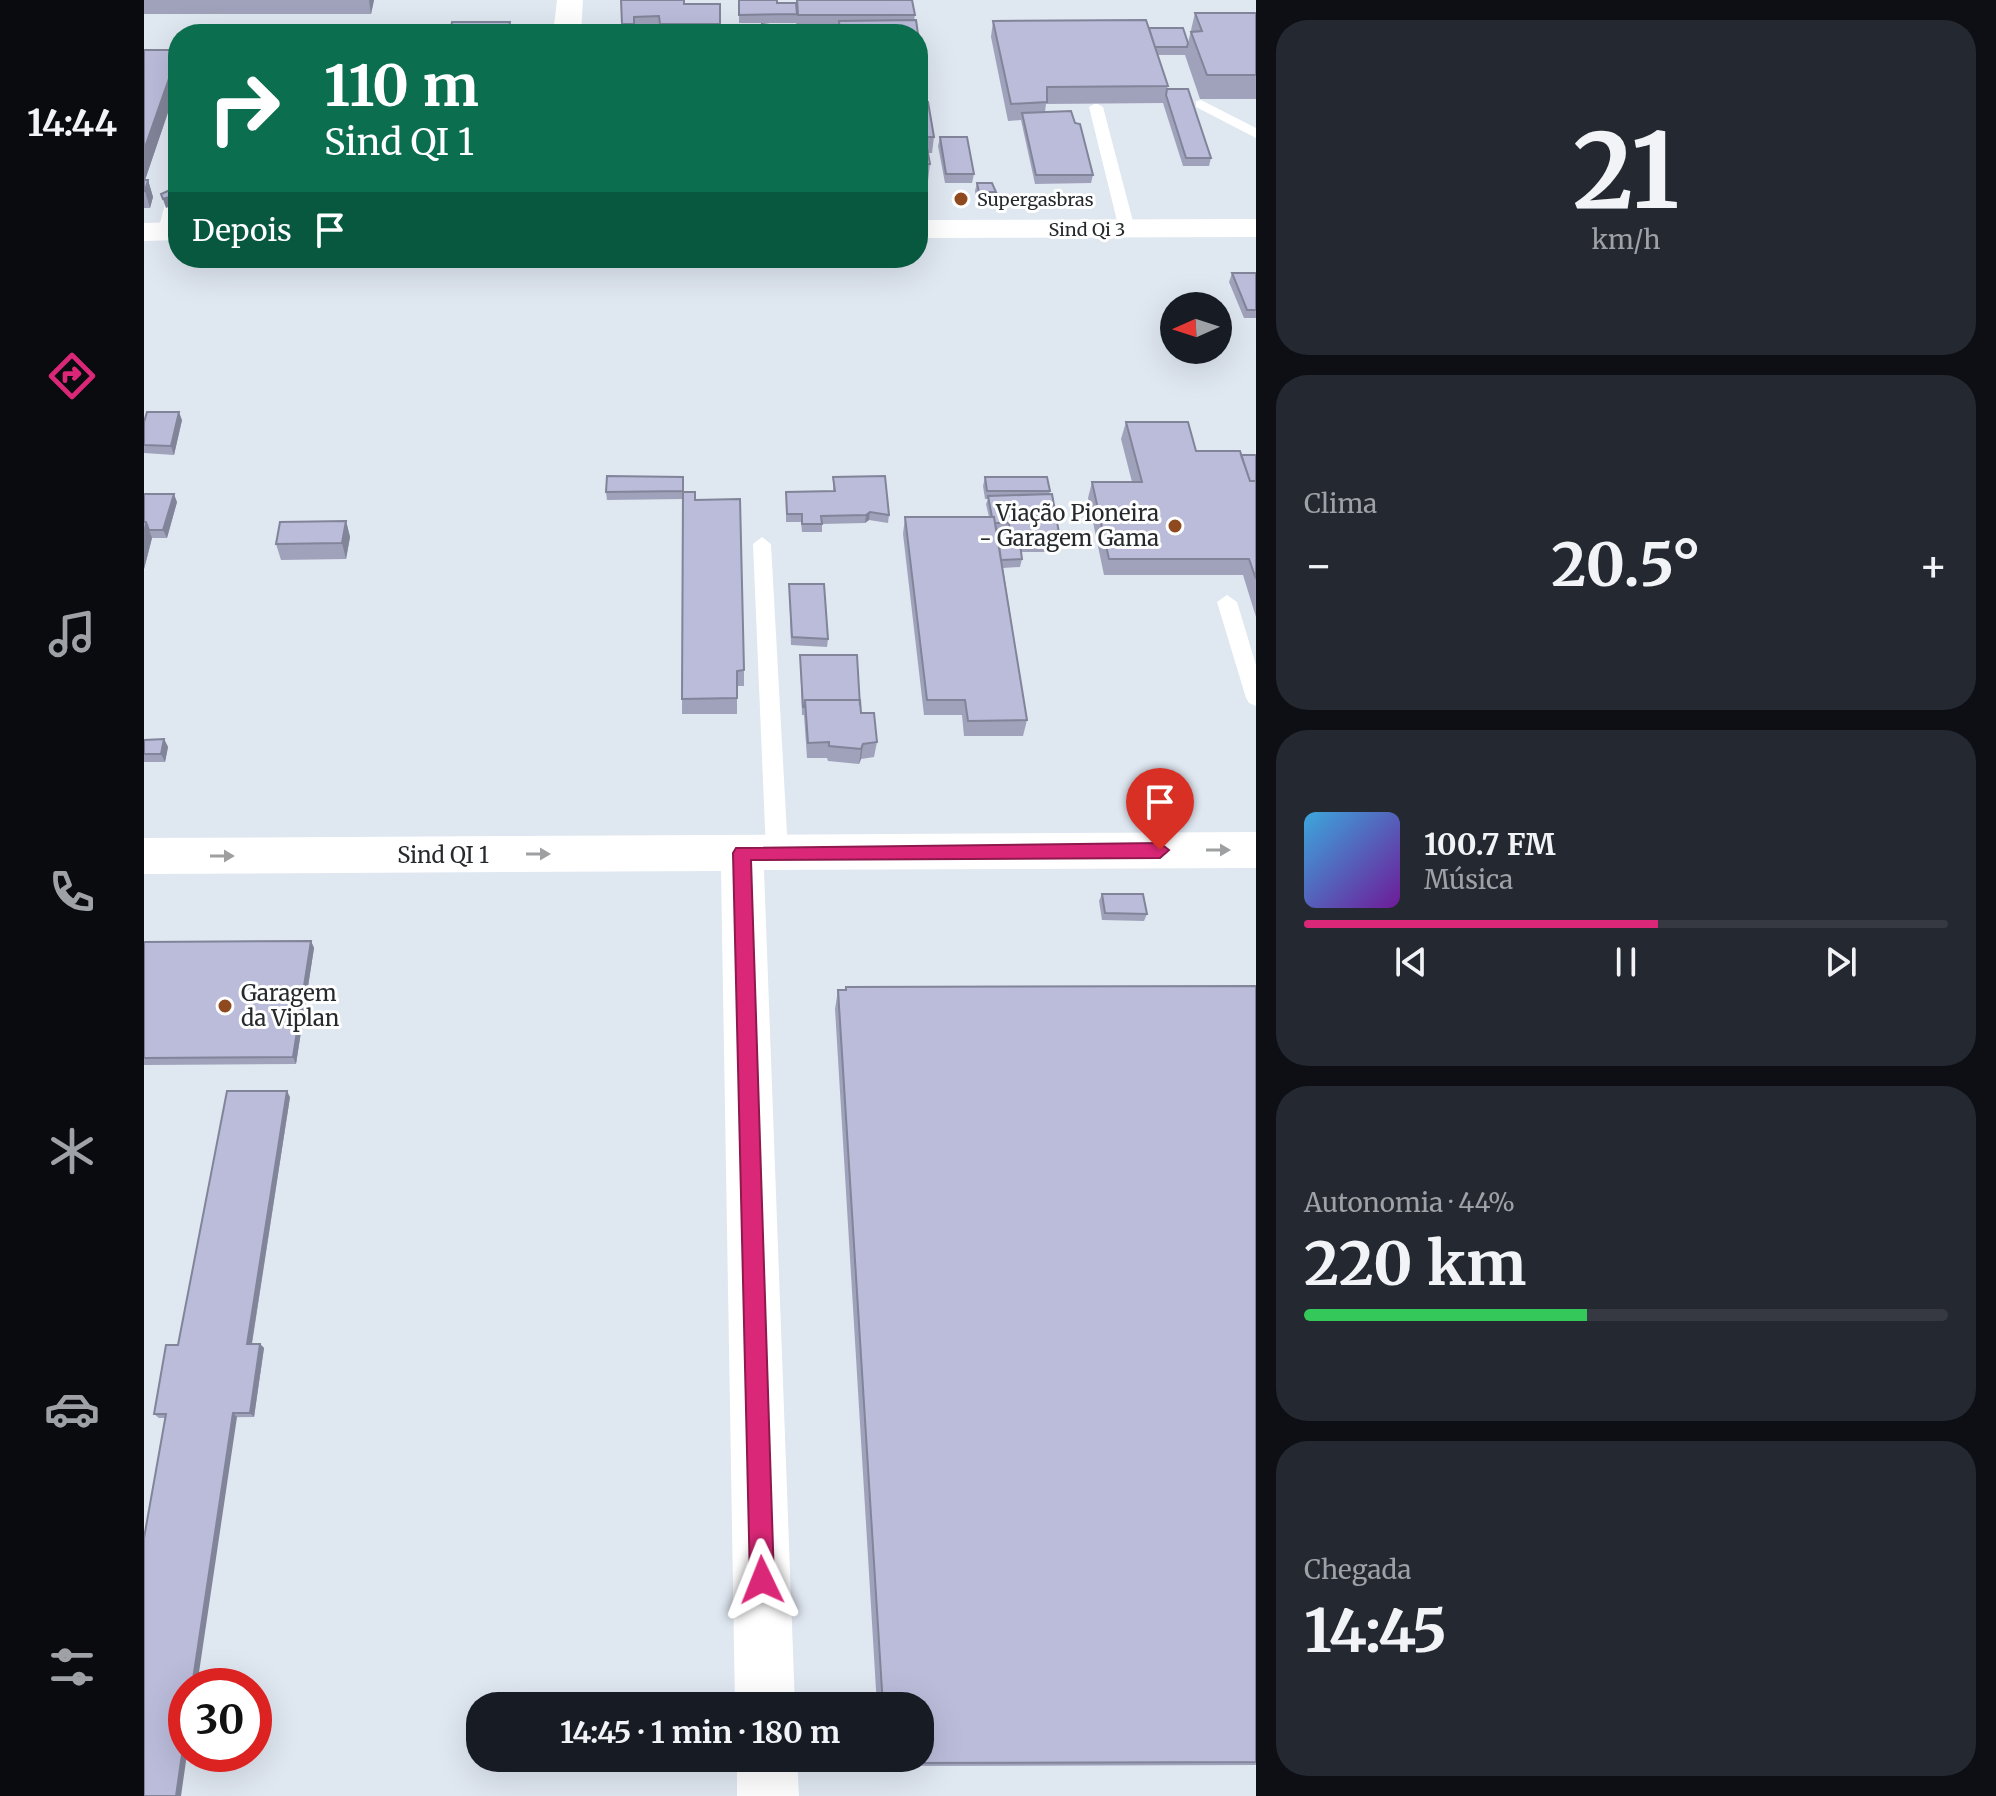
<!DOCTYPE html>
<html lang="pt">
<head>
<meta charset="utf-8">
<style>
  :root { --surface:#171b24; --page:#242831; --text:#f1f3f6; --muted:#9ea1a6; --line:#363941; --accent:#db2777 }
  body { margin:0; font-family:Merriweather,serif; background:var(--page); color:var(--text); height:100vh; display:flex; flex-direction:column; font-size:30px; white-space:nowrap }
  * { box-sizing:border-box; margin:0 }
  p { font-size:26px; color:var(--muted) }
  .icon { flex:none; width:44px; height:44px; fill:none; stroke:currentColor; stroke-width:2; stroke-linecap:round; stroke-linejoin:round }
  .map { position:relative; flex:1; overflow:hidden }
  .drawer { display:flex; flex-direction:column; gap:20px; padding:20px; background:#0d0f14; width:740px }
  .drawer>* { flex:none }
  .guide { position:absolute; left:24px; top:24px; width:760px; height:244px; border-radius:32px; box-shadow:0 8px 32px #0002; background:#0b6e4f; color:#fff; overflow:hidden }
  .needle { width:52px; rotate:267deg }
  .fabs { position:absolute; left:1016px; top:292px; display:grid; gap:16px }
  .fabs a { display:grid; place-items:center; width:72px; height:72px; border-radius:50%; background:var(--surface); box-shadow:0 8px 32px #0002; font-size:40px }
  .speed { position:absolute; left:24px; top:1668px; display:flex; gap:16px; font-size:40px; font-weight:700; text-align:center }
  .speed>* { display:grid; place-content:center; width:104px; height:104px; border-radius:50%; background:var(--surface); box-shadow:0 8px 32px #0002; line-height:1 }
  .speed .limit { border:12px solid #d22; background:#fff; color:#111 }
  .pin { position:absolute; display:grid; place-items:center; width:68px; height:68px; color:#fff; margin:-82px -34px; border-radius:50% 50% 50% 0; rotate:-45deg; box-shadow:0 0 8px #0007 }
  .pin .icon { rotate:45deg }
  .me { position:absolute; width:88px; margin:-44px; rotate:358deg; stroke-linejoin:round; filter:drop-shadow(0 0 6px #0008) }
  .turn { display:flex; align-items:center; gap:28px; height:168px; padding:0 24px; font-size:36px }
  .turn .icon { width:104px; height:104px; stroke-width:2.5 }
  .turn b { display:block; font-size:56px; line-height:68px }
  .then { display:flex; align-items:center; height:76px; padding:0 24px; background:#0003; gap:16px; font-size:30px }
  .big { font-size:60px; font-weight:700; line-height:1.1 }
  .drawer .card { flex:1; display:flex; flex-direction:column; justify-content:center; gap:12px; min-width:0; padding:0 28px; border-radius:32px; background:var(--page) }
  .drawer .dial { align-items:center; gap:0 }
  .dial b { font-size:104px; line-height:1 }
  .song { display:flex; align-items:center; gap:24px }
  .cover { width:96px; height:96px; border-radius:12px; background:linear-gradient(135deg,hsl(200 70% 55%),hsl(280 70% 35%)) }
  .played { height:8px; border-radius:4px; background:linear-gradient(90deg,var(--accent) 55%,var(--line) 55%) }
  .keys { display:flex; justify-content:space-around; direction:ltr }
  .heat { display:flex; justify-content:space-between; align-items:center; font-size:44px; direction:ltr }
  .charge { height:12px; border-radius:6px; background:linear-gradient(90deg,#34c759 44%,var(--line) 0) }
  .trip { position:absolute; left:322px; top:1692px; width:468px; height:80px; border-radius:32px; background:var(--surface); box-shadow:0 8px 32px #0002; font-weight:700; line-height:80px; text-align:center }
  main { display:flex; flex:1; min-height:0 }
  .menu { display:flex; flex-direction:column; width:144px; justify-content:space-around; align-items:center; background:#090b0e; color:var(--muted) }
  .menu .icon { width:56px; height:56px }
  .menu .active { color:var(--accent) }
  .menu b { font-size:36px; color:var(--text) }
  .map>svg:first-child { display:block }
</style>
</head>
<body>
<main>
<nav class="menu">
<b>14:44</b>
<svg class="icon active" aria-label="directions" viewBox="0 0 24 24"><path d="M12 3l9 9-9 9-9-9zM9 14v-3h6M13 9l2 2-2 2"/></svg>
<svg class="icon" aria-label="music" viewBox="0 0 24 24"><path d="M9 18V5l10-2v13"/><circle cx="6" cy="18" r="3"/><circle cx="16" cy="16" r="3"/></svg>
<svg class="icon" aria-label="phone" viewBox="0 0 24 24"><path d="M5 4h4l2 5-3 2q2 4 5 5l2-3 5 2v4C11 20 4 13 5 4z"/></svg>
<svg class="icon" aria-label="climate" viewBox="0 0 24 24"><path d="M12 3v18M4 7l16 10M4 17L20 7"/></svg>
<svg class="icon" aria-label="car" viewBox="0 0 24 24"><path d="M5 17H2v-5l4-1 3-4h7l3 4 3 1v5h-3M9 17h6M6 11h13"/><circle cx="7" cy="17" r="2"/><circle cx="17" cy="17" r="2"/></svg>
<svg class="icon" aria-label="filters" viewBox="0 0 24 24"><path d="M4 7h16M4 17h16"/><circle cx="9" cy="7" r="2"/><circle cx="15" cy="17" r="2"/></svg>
</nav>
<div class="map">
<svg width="1112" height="1796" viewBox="0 0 1112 1796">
  <rect width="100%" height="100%" fill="#dfe7f1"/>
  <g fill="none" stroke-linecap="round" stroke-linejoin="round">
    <!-- lane -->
    <path fill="#fff" fill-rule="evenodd" d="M1057,100L1112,128V138L1052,107V101Z
      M952,103L959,107L991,229L989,232H977L975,229L945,107Z
      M34,179C34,198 36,217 28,234H16L14,231L26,184Z
      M618,537L627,544L644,852L641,858L633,861L625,858L622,852L609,544Z
      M1083,595L1093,602L1112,665V706L1105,703L1102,698L1073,602Z"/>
    <!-- street -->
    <path fill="#fff" fill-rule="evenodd" d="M413,0H439L437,34H409Z
      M1112,219V237L774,238V220Z
      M34,222V240L0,241V223Z
      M1112,832V868L620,870L651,1706H591L577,871L0,874V838Z
      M593,1758H653L655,1796H593Z"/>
  </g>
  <!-- wall -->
  <path fill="#a0a2bb" d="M0,0H230L227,14H0Z
    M477,0L540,4H576V32L515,34L516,25H491V32H478Z
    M595,0L652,3V0H768L771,15L770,20L774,34H694V31H653L652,22V23H595Z
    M1051,13H1112V99H1056L1041,55H1014L1024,86L1023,89L1067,158L1065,166H1039L1019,103L902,104L901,112L931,123L949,175L947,183L891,184L877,120L864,121L847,37L849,21L1005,28L1044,43Z
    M0,50H32L34,55V83L1,180H4L9,197L6,208H0Z
    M774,102L790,137L788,153H784L786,164L784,181H774Z
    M796,137L830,174L828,183H801L794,146Z
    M833,183L852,192L850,201H833L831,191Z
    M1088,273H1112V318H1100L1085,282Z
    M38,420L30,455L0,453V422Z
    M982,422L1052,451L1097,455H1112V617L1099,575H960L944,498L948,482H988L977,439Z
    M539,477V492L551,500L600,670V686H593V714H538L539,499L463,500L462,492Z
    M689,477L745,515L744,523L725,520L721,523L678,524V532H658L657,522H642V492L689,491Z
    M841,477L906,491L905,494L917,544L915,552H877L878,559L876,567L859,568L883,720L879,736H820L818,715H780L759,534L761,517H845L842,504L844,499H841L839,486Z
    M0,494L33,502L23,538H8L0,569Z
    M202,521L206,537L202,559L137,560L132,544Z
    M645,584L684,639L683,647L647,645Z
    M656,655L717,713L733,742L730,757L717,759L715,764L684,761L683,758H663L660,715H658Z
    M20,739L24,747L21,762H0V740Z
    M958,894L1003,914L1000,921L958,920L955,901Z
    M167,941L170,948L152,1064L0,1065V942Z
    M1112,986V1765L737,1766L736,1758H776V1706H733L691,1009L694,990H701L702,987Z
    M146,1097L108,1344H116L120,1348L110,1417L15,1418L10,1414L34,1345Z"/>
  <!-- shaded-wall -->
  <path fill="#828499" d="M225,0H230L227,14Z
    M32,50L34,55V83L0,183V150Z
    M4,180L9,197L6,208L1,191Z
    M26,190L28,196L34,194V203L22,208L19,199L25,194Z
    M35,412L38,420L30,455L27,446Z
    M30,494L33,502L23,538L19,530Z
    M726,512L725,520L721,523L722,515Z
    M202,521L206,537L202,559L198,543Z
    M2,522L8,538L0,569V528Z
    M20,739L24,747L21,762L17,754Z
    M719,744L717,759L715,764L717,749Z
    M167,941L170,948L152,1064L149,1057Z
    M143,1091L146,1097L107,1348L103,1344Z
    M116,1344L120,1348L110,1417L106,1413Z
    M89,1413L93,1417L53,1686H48Z
    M42,1727V1754H43L37,1796H32Z"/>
  <!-- building -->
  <path fill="#babcda" stroke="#828499" stroke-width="2" d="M477,0H540V4H576V24H516L515,16L490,17V24H478Z
    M595,0H633V3H652L653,14L595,15Z
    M653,0H768L771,15H654Z
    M1051,13H1112V75H1063L1047,32L1058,31Z
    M772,20L774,34H696L695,21Z
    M1002,20L1024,86L903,87V102L867,104L849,21Z
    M308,22H366L364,34H306Z
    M618,24L649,28V34H619Z
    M1005,28H1039L1044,43L1043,47H1011Z
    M515,29H540V34H515Z
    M0,50H32L31,53H34L0,150Z
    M1023,89H1044L1067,158H1042L1022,95Z
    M774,102H784L790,137H781L786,164H774Z
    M927,111L931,123L936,124L949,175H892L878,113Z
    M796,137H823L830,174H802Z
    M0,180H4L1,191H0Z
    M833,183H848L852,192H835Z
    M26,190L25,194H34L19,199L17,194Z
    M1088,273H1112V310H1103Z
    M3,412H35L27,446L0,445V422Z
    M982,422H1044L1052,451H1096L1106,481H1112V579L1105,559H965L948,482H998Z
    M1097,455H1112V481H1106Z
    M463,476L539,477V491L462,492Z
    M741,476L745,515L726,512L722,515L677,516L678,524H658V514H643L642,492L691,491L689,477Z
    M841,477H903L906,491H843Z
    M539,492H551V500L596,499L600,670L593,671V698L538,699Z
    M0,494H30L19,530H5L2,522H0Z
    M908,494L917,544H876L878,559L857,560L853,531H866L865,523H851L850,517H848L844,496Z
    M761,517H850L883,720L824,721L821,700H783Z
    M202,521L198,543L132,544L136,522Z
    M645,584H680L684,639L648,637Z
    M656,655H713L716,706V700H661V707H659Z
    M661,700H716L717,713H730L733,742L719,744L717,749L685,746V742L664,743Z
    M20,739L17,754H0V740Z
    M958,894H999L1003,914L961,913Z
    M167,941L149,1057L0,1058V942Z
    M1112,986V1762L742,1763V1758H776V1706H739L694,990H702V987Z
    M83,1091H143L103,1344H116L106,1413H89L48,1686H42V1727L32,1796H0V1538L22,1414H10L22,1345H34Z"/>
  <!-- one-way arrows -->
  <defs><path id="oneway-solid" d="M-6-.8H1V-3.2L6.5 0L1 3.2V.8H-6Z" transform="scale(2)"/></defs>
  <g fill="#9e9fa0">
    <use href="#oneway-solid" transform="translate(1074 850)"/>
    <use href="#oneway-solid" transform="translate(394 854)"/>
    <use href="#oneway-solid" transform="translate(78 856)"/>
  </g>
  <!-- route -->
  <path fill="#db2777" stroke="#8e194d" stroke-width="2" d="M1016,843L1025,850L1016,858L607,860L630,1580L626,1588L618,1591L610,1588L606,1580L589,853L592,848Z"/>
  <!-- markers -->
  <g fill="#8e491e" stroke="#fff" stroke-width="3">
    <circle cx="817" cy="199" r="8"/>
    <circle cx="1031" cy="526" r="8"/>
    <circle cx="81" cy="1006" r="8"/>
  </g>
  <g text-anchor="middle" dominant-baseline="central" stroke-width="6" stroke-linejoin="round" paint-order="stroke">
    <!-- far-poi labels -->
    <g font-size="18" fill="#272a2d" stroke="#fff" text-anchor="start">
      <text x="833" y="199">Supergasbras</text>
    </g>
    <!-- far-street labels -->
    <g font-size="18" fill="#272a2d" stroke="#fff">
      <text x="943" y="229">Sind Qi 3</text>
    </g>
    <!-- poi labels -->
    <g font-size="22" fill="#272a2d" stroke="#fff" text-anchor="end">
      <text x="1015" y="513">Viação Pioneira<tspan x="1015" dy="25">- Garagem Gama</tspan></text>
      <text x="97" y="993" text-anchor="start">Garagem<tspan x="97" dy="25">da Viplan</tspan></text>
    </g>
    <!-- street labels -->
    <g font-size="22" fill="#272a2d" stroke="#fff">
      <text x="299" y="855">Sind QI 1</text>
    </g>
  </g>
</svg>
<div class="fabs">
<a><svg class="needle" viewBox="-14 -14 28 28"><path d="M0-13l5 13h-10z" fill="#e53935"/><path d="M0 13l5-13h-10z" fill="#9ea1a6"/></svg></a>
</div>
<div class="speed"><div class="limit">30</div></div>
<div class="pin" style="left:1016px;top:850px;background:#d93025"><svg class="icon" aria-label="arrive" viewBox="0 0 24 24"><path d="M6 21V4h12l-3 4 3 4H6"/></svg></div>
<svg class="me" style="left:618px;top:1580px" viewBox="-20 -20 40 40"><path d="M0-17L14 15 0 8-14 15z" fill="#db2777" stroke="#fff" stroke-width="4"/></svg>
<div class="trip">14:45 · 1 min · 180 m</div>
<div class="guide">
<div class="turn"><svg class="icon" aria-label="right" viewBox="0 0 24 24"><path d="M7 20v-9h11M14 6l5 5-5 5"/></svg><div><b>110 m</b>Sind QI 1</div></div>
<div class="then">Depois<svg class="icon" aria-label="arrive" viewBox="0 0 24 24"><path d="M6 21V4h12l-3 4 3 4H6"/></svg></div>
</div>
</div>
<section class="drawer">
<div class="card dial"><b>21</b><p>km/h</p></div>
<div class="card"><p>Clima</p>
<div class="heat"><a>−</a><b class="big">20.5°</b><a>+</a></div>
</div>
<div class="card">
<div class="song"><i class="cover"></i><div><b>100.7 FM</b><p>Música</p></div></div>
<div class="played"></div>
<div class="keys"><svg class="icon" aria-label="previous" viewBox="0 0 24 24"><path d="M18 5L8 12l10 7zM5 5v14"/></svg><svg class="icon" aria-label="pause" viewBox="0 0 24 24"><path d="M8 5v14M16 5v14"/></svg><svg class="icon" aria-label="next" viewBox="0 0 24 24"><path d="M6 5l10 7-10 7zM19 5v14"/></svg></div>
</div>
<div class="card"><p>Autonomia · 44%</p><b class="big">220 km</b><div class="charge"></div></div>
<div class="card"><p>Chegada</p><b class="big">14:45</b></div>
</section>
</main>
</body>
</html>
